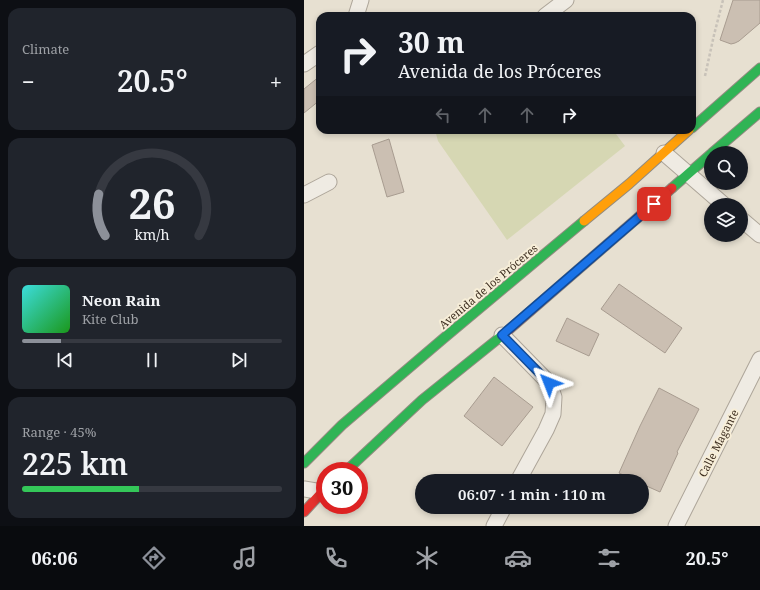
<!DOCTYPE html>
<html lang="en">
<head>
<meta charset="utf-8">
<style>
  :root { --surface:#171b24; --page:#20242c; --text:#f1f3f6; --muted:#9ea1a6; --line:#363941; --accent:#8c9099 }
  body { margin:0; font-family:"Noto Serif",serif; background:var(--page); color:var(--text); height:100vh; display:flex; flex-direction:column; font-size:15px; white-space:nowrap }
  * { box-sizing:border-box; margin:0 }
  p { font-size:13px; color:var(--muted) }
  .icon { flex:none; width:22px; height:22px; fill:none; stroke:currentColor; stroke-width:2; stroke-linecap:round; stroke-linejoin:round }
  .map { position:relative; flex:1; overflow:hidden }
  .details { display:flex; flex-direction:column; gap:8px; padding:8px; background:#0d0f14; width:304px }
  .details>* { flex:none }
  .banner { position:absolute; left:12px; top:12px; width:380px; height:122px; border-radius:12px; box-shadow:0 2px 6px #0003; background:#171b24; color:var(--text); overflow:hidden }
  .buttons { position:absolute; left:400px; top:146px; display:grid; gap:8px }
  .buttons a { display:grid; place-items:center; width:44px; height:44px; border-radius:50%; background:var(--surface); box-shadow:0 2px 6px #0003; font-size:20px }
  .speed { position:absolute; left:12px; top:462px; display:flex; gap:8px; font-size:20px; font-weight:700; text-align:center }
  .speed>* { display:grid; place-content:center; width:52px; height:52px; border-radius:50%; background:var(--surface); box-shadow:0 2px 6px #0003; line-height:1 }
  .speed .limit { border:6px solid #d22; background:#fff; color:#111 }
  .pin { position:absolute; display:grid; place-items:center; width:34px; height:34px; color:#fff; margin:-17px; border-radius:8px; box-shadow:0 2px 6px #0006 }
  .me { position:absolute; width:44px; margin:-22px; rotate:315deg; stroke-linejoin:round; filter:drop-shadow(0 0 3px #0008) }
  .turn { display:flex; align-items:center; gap:14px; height:84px; padding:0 16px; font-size:18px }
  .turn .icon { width:52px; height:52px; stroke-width:2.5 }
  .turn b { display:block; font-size:28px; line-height:34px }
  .lanes { display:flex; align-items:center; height:38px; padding:0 16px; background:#0003; justify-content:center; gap:20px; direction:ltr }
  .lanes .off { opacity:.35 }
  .big { font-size:30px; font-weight:600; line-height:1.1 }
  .details .tile { flex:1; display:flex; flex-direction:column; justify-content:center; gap:6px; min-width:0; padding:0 14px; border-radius:12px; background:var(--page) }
  .details .dial { align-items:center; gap:0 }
  .dial svg { height:104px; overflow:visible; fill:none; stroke:var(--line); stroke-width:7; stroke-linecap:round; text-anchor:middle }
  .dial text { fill:var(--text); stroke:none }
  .song { display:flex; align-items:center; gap:12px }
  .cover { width:48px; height:48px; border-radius:6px; background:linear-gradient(135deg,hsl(180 70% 55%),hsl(120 70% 35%)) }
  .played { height:4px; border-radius:2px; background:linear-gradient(90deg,var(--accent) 15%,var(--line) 15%) }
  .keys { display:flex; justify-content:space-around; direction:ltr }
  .heat { display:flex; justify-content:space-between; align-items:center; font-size:22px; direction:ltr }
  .charge { height:6px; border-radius:3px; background:linear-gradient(90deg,#34c759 45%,var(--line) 0) }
  .trip { position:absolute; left:111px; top:474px; width:234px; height:40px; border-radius:20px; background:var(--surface); box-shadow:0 2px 6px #0003; font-weight:600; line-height:40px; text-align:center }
  .dock { display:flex; height:64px; justify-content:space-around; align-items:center; background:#090b0e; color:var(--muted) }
  .dock .icon { width:28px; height:28px }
  .dock .active { color:var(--accent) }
  .dock b { font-size:18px; color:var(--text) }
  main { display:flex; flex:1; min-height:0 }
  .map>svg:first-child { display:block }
</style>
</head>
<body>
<main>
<section class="details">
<div class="tile"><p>Climate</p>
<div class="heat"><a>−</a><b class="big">20.5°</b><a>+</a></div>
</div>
<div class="tile dial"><svg viewBox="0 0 100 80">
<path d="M14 69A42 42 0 1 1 86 69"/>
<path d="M14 69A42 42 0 0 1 9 37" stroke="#8c9099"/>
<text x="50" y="56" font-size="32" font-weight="700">26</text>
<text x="50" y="72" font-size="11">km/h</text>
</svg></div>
<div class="tile">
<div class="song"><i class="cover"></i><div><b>Neon Rain</b><p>Kite Club</p></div></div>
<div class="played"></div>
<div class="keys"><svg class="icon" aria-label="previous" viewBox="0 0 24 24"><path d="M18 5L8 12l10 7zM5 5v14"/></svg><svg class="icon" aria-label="pause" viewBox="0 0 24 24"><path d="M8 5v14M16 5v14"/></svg><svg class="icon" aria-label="next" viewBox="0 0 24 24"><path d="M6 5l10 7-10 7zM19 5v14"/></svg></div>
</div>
<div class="tile"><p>Range · 45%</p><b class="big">225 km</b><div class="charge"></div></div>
</section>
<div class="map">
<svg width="456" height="526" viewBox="0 0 456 526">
  <rect width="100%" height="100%" fill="#e7e0d1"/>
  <!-- green -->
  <path fill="#d6d7b3" d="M131,130H309L321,146L203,240L134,141Z"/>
  <!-- building -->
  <path fill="#cbbfb2" stroke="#a89c90" d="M429,0H456V23L435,41L431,43L427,44L416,40Z
    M16,76V100L0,113V89Z
    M85,139L100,192L83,197L68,145Z
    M315,284L378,328L361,353L297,309Z
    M263,318L295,334L285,356L252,341Z
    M190,377L229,407L198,446L160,416Z
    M355,388L395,409L373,452L374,453L356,492L338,484V481H332L315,473L336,426Z"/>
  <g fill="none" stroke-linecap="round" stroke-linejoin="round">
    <!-- street casing -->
    <g stroke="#ada599" stroke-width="17">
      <path id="street" d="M52,16L57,0
        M241,16L262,0
        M0,64L16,53
        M360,153L420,205
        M0,195L25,182
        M437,219L456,235
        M198,335L245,383L250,397L249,414L242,430L214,481
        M0,489L18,492
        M190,526L200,507
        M372,526L456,359"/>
    </g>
    <!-- fast casing -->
    <g stroke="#928b80" stroke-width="11">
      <path id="fast" d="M388,128L456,68
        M408,153L456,112
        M368,188L407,154
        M0,463L38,425L140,338L280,221
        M42,471L118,400L200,334"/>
    </g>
    <!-- slow casing -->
    <g stroke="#928b80" stroke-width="11">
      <path id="slow" d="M280,221L325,184L385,130"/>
    </g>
    <!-- jam casing -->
    <g stroke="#928b80" stroke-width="11">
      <path id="jam" d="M200,334L368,188
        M0,512L21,489"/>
    </g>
    <!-- path -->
    <path stroke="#c8c2b9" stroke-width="2.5" stroke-dasharray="3 2" stroke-linecap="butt" d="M401,76L410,35L419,0"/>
    <!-- street -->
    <use href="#street" stroke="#efebe3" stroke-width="15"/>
    <!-- fast -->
    <use href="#fast" stroke="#30b455" stroke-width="9"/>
    <!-- slow -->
    <use href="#slow" stroke="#ff9f0a" stroke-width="9"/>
    <!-- jam -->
    <use href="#jam" stroke="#e5322d" stroke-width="9"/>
  </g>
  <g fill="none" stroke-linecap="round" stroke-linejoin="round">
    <!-- route casing -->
    <g stroke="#114b97" stroke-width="10">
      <path id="route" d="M245,383L198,335L350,204"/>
    </g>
    <!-- route -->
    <use href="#route" stroke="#1a73e8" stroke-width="7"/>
  </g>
  <g text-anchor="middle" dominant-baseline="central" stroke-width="4" stroke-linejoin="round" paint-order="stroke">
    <!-- street labels -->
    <g font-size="11" fill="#3d2e20" stroke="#f7eed8">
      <text transform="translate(184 286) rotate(-40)">Avenida de los Próceres</text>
      <text transform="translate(414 443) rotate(-63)">Calle Magante</text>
    </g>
  </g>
</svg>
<div class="buttons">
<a><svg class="icon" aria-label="search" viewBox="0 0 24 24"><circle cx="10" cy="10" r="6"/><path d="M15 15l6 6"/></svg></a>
<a><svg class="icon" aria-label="layers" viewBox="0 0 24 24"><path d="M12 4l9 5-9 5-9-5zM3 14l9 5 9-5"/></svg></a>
</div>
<div class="speed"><div class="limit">30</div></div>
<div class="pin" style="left:350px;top:204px;background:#d93025"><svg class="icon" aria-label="arrive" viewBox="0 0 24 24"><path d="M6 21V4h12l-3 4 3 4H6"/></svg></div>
<svg class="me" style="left:245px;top:383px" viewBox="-20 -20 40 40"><path d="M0-17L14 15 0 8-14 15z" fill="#1a73e8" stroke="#fff" stroke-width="4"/></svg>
<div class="trip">06:07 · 1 min · 110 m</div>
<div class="banner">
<div class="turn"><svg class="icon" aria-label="right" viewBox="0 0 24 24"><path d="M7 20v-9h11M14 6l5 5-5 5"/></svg><div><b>30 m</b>Avenida de los Próceres</div></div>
<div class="lanes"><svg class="icon off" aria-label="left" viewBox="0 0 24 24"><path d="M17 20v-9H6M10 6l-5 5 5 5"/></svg><svg class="icon off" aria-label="ahead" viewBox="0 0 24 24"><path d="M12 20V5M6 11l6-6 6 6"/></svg><svg class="icon off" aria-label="ahead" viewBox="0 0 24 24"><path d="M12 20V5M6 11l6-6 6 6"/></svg><svg class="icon" aria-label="right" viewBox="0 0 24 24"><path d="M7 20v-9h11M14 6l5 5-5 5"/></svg></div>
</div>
</div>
</main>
<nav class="dock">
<b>06:06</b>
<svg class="icon active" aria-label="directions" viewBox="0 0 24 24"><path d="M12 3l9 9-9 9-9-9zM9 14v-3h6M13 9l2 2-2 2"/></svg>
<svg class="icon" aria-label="music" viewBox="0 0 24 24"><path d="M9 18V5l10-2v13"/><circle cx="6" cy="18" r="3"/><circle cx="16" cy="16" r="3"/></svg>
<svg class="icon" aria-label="phone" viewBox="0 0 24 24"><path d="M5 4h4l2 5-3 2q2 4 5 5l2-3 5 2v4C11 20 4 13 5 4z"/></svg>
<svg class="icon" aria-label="climate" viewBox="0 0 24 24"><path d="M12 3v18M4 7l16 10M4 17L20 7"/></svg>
<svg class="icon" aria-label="car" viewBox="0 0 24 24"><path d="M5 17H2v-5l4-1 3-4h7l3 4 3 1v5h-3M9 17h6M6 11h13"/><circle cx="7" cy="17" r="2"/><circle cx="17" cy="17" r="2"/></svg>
<svg class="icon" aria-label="filters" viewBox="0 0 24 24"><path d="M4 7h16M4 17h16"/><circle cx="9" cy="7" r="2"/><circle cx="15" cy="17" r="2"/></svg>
<b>20.5°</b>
</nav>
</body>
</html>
